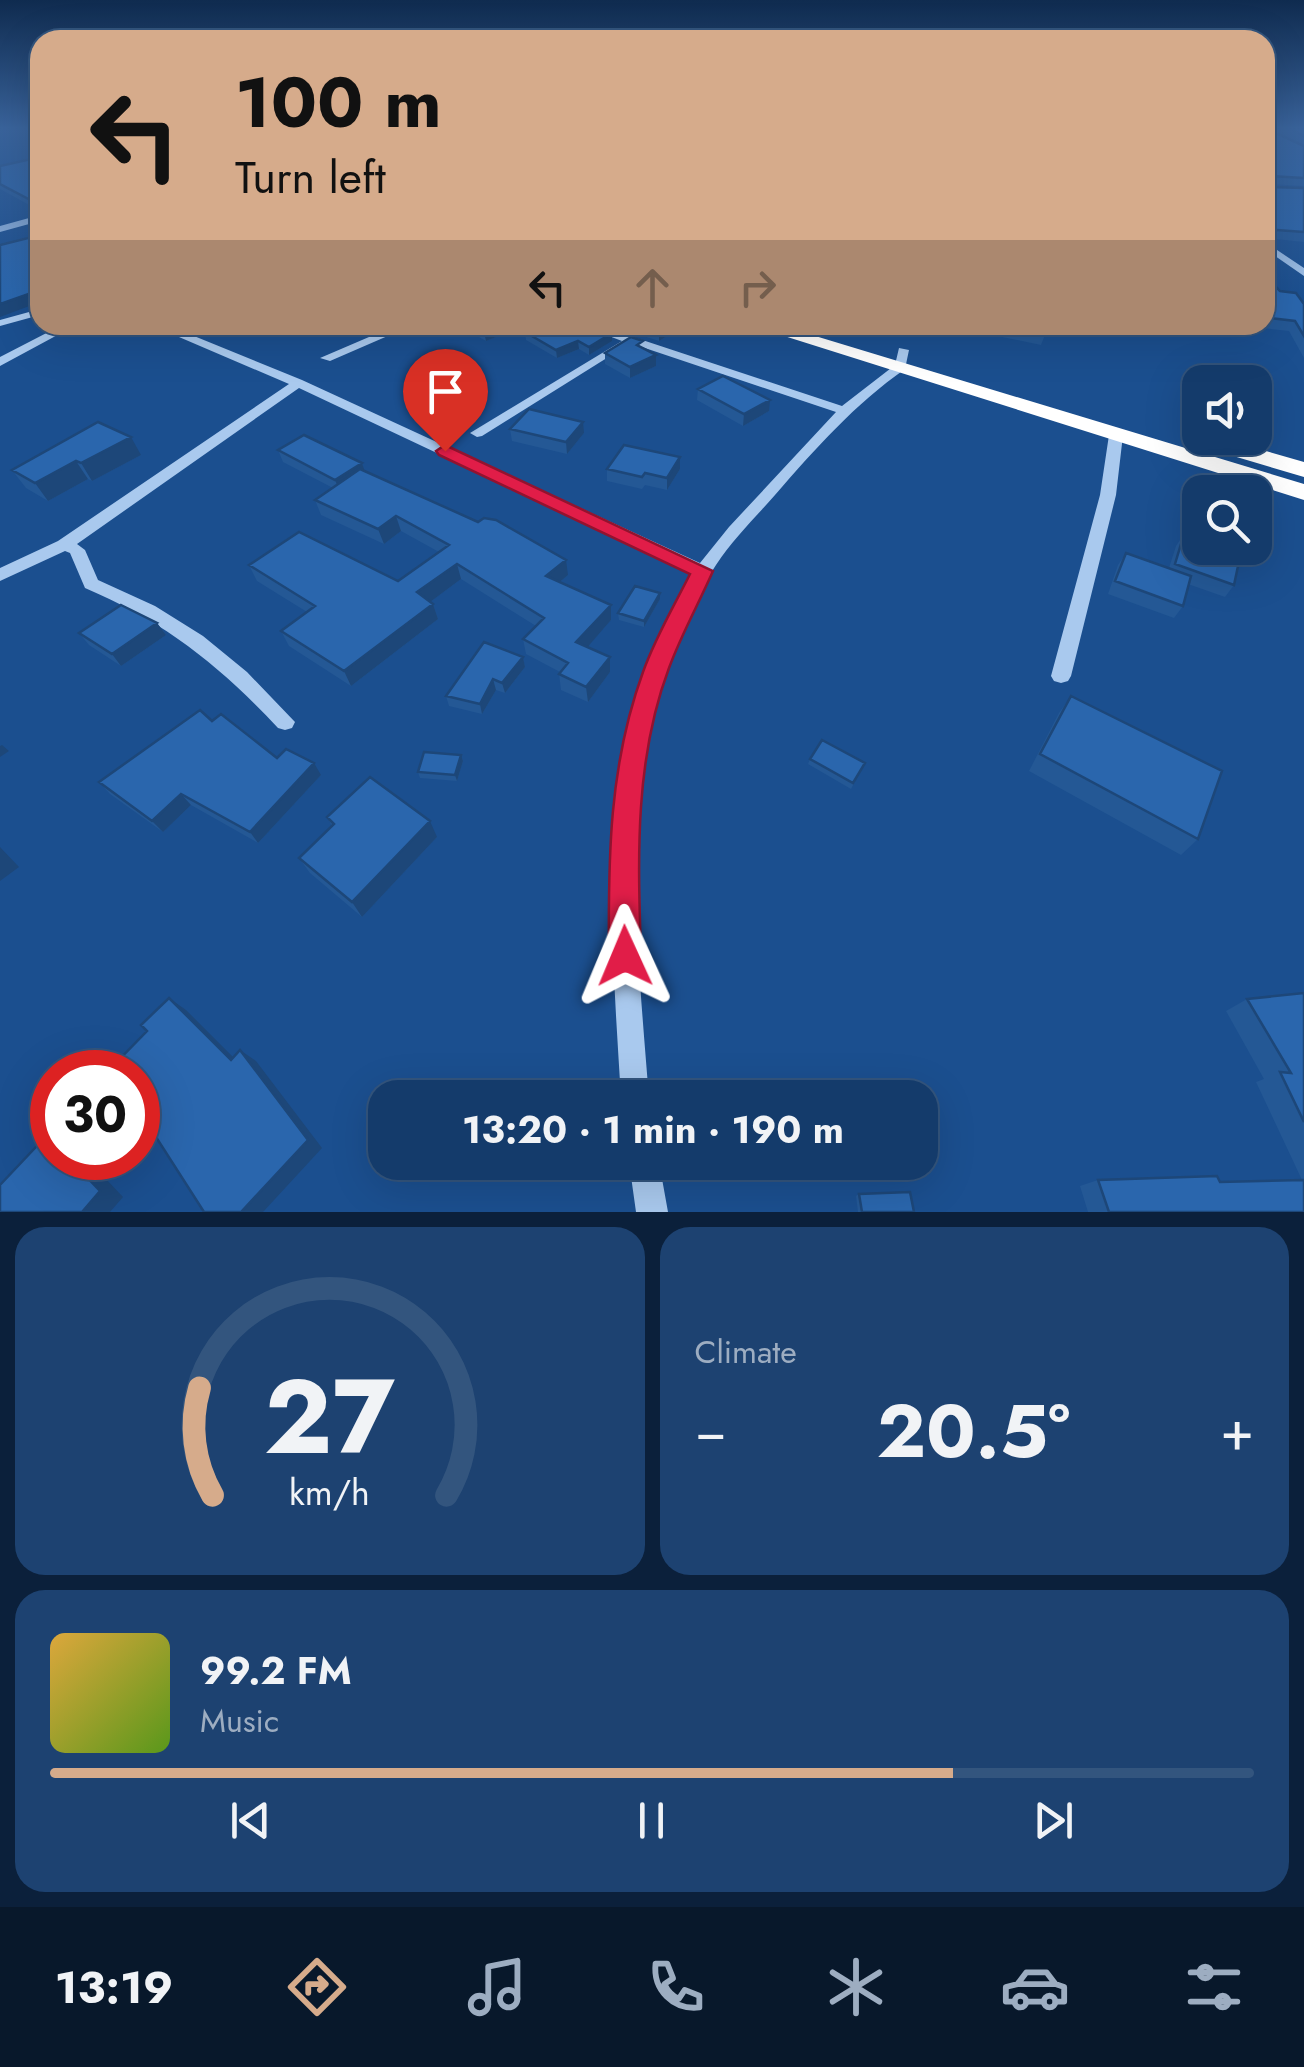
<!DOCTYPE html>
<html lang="en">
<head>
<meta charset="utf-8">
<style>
  :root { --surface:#143b6b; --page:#1d4271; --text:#f1f3f6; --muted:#9dadc1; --line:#33557e; --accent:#d6ab8b }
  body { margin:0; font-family:Jost,sans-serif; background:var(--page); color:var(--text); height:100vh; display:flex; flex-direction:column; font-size:38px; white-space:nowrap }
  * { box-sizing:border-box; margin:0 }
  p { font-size:32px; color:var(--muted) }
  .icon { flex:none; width:55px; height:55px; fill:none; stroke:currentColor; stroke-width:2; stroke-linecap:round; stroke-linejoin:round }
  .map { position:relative; height:1212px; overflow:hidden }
  .details { display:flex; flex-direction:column; gap:15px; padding:15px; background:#0b203b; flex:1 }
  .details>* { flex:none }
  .top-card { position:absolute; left:30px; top:30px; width:1245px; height:305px; border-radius:30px; box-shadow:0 10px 40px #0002,0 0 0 2px var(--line); background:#d6ab8b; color:#111; overflow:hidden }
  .controls { position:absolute; left:1182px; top:365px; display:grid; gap:20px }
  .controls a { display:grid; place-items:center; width:90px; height:90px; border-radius:20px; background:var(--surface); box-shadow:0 10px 40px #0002,0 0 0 2px var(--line); font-size:50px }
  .speed { position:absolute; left:30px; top:1050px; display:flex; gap:20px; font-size:50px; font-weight:700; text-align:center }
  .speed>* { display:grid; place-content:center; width:130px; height:130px; border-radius:50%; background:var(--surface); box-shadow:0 10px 40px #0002,0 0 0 2px var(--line); line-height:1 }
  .speed .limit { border:15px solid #d22; background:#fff; color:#111 }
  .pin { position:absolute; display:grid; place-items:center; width:85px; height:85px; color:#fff; margin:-102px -42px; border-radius:50% 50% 50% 0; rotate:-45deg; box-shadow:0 0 10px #0007 }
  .pin .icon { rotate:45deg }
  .me { position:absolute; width:110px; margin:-55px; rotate:359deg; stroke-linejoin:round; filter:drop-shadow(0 0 8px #0008) }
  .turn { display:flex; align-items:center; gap:35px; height:210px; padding:0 40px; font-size:45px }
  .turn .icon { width:130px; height:130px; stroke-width:2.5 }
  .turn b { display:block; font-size:70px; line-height:85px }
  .lanes { display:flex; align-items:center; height:95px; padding:0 40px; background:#0003; justify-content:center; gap:50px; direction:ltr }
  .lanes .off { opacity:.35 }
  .big { font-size:75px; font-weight:700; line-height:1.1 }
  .details .card { flex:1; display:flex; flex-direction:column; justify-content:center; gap:15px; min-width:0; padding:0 35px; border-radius:30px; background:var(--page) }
  .details .dial { align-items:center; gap:0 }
  .dial svg { height:260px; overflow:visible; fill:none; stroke:var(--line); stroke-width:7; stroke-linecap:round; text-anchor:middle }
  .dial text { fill:var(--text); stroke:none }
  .song { display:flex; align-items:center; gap:30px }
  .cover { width:120px; height:120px; border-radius:15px; background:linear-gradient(135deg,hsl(40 70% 55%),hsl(90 70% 35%)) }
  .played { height:10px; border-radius:5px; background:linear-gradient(90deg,var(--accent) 75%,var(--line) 75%) }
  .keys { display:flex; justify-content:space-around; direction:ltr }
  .heat { display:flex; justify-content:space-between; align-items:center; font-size:55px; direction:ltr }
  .details .tiles { flex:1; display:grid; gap:15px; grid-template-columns:1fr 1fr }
  .card:last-child { grid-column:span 2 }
  .trip { position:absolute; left:368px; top:1080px; width:570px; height:100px; border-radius:30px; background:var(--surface); box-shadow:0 10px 40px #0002,0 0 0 2px var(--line); font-weight:700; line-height:100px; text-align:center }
  .dock { display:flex; height:160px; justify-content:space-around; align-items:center; background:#08182b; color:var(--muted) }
  .dock .icon { width:70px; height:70px }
  .dock .selected { color:var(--accent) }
  .dock b { font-size:45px; color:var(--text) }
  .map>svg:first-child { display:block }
</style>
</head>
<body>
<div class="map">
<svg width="1304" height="1212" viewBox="0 0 1304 1212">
  <rect width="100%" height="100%" fill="#1b4f8f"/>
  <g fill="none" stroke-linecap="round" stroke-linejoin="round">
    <!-- minor -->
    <path fill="#a9c9ee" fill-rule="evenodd" d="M40,215V221L0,232V226Z
      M1265,242L1304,268V276L1265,249Z
      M40,309V315L0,326V320Z
      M62,325H76L0,366V357Z
      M151,325H167L302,380L700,563L729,527L836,412L627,342L626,346L482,436L477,437L470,433L622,341L580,325H597L842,406L895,365L899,348L909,350L905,369C855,404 815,449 775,495C755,518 733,539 716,565C612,720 635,922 649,1098H621C613,965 601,829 637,700C650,655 672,615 693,574L299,388L77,544L85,550L98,580L155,606L203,636L247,672L295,722L292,728L285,730L278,728C219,665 165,622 85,588L70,553L65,551L0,581V568L58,541L289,384Z
      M397,325H413L330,361L320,358Z
      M1116,431L1123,435L1116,495L1071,676L1068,681L1061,683L1054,681L1051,676L1100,495L1109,435Z
      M629,1162H659L668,1212H636Z"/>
    <!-- highway -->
    <path fill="#fff" fill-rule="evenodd" d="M749,325H779L1304,484V500Z
      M1202,438H1221L1304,462V477L1203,447Z"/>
  </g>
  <!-- wall -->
  <path fill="#245895" d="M1265,128L1304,146V186L1268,184L1269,187L1304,188V242L1265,238Z
    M1270,128H1304V146Z
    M40,157V211L0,189V166Z
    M1265,275L1280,291L1304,304V358L1289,331L1262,328L1260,325H1265Z
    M458,325H523V326L486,341Z
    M609,325H680V328L659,341Z
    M955,325H1052L1050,330H1047L1041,345L954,327Z
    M525,332L612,341L589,355L579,349L557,358L526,340Z
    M605,353L656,355V366L630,378L605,364Z
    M698,389L769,411L743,426L697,400Z
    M510,429L584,433L567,454L512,441Z
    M278,450L362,463L364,471L568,575L560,582L611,620L587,647L610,672L588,702L561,690L559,674L560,672L526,654L523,639L536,626L461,579L430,602L433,604L438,619L351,686L289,646L281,631L307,612L257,581L249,565L398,581L439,552L401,531L384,544L321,515L315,500L333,488L283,462Z
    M141,455L92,481L88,479L48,501L26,488L12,470Z
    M680,457V469L667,490L645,485L642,489L607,481V469Z
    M1184,534L1234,585L1225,597L1188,584L1183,606L1174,618L1108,594L1118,565L1126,553L1169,568L1176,546Z
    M660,599L644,627L619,620L618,613Z
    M157,623L166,635L121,666L89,645L79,633Z
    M523,657L525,667L505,693L496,690L482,714L449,706L446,696Z
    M1071,696L1198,839L1181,855L1029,771L1059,713Z
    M212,721L277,758L321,775L258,843L191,805L163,832L110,794L99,782Z
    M461,755L463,761L457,781L420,778L418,772Z
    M810,759L865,763L851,789L808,764Z
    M327,817L437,837L362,917L310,873L299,858L332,826Z
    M1304,993V1212H1088L1080,1186L1098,1180L1220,1182L1302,1180L1256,1082L1264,1079L1226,1011L1247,999Z
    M859,1194L914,1212H858L856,1196Z"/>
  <!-- shaded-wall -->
  <path fill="#1d4779" d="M40,290V302L0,317V304Z
    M502,325H523V326L486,341L484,332Z
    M672,325H680V328L659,341V333Z
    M612,333V341L589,355V347Z
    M578,341L579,349L557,358L556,350Z
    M656,355V366L630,378V367Z
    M770,400L769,411L743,426L744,414Z
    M583,422L584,433L567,454L566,442Z
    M131,437L141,455L92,481L81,463Z
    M680,457V469L667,490V478Z
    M76,461L88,479L48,501L35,483Z
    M362,463L366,475L340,492L335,480Z
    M396,516L401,531L384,544L378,529Z
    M566,560L568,575L549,591L546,576Z
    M457,564L461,579L422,608L417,592Z
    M660,593V599L644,627V621Z
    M433,604L438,619L351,686L344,671Z
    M611,605V620L578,658L576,642Z
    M157,623L166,635L121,666L112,654Z
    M523,657L525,667L505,693L502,683Z
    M610,657V672L588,702L586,687Z
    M493,679L496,690L482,714L480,704Z
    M2,745L9,751L0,757V746Z
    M461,755L463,761L457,781L455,775Z
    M314,763L321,775L258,843L250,832Z
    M181,794L191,805L163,832L152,821Z
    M430,821L437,837L362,917L352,902Z
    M0,847L19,867L0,881Z
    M169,998L186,1010L246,1070L231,1060Z
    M240,1050L256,1061L322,1148L263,1212H241Z
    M138,1109L158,1118L138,1141Z
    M94,1158H123L105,1178L123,1197L110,1212H82L81,1171Z"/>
  <!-- building -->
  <path fill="#2a66ad" stroke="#1d4779" stroke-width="2.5" d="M1265,128L1304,146V178L1270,176L1266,180L1269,187L1304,188V232L1265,229Z
    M1289,128H1304V136Z
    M40,157V205L0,184V166Z
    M40,235V290L0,304V245Z
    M1265,275L1280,291L1296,293L1304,304V336L1295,321L1269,318L1265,313Z
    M472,325H502L484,332Z
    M541,325H590L612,333L589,347L578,341L556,350L525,332Z
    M634,325H672L659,333Z
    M1000,325H1048L1046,334Z
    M631,337L643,341L637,345L656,355L630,367L605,353Z
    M723,376L770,400L744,414L698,389Z
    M529,409L583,422L566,442L510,429Z
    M98,422L131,437L81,463L76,461L35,483L12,470Z
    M304,435L362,463L335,480L278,450Z
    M624,445L680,457L667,478L645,473L642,477L607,469Z
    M360,469L478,522L484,518L496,520L566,560L546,576L611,605L576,642L610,657L586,687L559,674L568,663L523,639L544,618L457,564L417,592L433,604L344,671L281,631L315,606L249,565L299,532L398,581L449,545L396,516L378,529L315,500Z
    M1184,534L1200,539V548H1226L1241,552L1234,585L1175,564Z
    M1126,553L1191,576L1183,606L1115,581Z
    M635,586L660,593L644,621L618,613Z
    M121,605L157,623L112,654L79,633Z
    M484,642L523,657L502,683L493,679L480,704L446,696Z
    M1071,696L1222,771L1198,839L1040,754Z
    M200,710L212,721L221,714L277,758L286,749L314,763L250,832L181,794L152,821L99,782Z
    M822,740L865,763L853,783L810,759Z
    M424,752L461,755L455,775L418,772Z
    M370,777L430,821L352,902L299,858L334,824L327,817Z
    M1304,993V1122L1280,1072L1291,1073L1247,999Z
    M169,998L231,1060L240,1050L308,1140L241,1212H204L138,1109V1072H107L147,1031L141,1025Z
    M52,1130V1158H94L81,1171L100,1191L82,1212H0V1185Z
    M1217,1176L1220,1182L1304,1180V1212H1109L1098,1180Z
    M910,1192L914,1212H862L859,1194Z"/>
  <!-- sky -->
  <linearGradient id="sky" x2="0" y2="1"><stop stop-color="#0f2b4f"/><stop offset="0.43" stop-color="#39639b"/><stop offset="1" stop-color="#39639b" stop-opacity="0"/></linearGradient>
  <rect width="1304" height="298" fill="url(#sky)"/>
  <!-- route -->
  <path fill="#e11d48" stroke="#92132f" stroke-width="2.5" d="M445,445L713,571C699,603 681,635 669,668C634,761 638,859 641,956L637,968L625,972L613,968L609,956C608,858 609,765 643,672C655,638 674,606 690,574L439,455L436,451Z"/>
</svg>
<div class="controls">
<a><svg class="icon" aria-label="sound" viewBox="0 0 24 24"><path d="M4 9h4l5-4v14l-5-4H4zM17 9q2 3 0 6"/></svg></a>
<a><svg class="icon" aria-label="search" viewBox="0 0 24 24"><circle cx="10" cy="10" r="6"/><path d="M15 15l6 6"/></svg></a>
</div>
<div class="speed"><div class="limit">30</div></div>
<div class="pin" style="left:445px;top:451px;background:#d93025"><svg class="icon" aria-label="arrive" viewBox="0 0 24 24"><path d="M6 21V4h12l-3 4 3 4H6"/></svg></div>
<svg class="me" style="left:625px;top:956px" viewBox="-20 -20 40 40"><path d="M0-17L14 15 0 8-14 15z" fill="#e11d48" stroke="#fff" stroke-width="4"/></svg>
<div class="trip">13:20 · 1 min · 190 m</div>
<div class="top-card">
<div class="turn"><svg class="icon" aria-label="left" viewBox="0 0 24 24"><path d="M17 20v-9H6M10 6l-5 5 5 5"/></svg><div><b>100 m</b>Turn left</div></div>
<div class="lanes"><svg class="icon" aria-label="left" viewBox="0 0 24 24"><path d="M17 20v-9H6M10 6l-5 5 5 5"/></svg><svg class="icon off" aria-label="ahead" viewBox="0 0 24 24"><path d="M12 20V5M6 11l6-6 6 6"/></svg><svg class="icon off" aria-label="right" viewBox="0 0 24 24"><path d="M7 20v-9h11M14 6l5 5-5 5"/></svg></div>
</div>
</div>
<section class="details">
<div class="tiles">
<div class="card dial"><svg viewBox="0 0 100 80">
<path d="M14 69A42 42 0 1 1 86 69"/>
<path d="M14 69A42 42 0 0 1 10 36" stroke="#d6ab8b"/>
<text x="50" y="56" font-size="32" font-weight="700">27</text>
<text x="50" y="72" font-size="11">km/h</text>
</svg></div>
<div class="card"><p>Climate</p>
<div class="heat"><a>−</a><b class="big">20.5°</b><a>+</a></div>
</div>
<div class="card">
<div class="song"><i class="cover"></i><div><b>99.2 FM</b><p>Music</p></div></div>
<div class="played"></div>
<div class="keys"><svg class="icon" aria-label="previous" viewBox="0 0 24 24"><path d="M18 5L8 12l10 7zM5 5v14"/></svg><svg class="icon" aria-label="pause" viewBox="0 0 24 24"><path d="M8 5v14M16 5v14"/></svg><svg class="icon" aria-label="next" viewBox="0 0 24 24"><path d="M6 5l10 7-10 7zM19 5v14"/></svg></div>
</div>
</div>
</section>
<nav class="dock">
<b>13:19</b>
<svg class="icon selected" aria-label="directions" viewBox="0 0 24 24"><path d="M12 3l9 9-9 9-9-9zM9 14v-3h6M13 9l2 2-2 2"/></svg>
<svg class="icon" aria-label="music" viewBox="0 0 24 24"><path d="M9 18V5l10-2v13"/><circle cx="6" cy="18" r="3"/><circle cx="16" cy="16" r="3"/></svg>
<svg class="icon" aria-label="phone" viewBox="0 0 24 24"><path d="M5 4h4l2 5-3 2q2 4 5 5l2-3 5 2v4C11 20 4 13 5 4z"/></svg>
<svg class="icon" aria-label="climate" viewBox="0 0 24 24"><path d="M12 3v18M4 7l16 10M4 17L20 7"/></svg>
<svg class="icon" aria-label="car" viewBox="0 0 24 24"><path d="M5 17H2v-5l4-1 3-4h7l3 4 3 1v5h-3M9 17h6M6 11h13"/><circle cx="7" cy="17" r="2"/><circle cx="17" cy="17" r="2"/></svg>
<svg class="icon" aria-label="filters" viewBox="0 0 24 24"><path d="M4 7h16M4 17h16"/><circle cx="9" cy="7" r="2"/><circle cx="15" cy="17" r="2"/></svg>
</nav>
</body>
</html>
